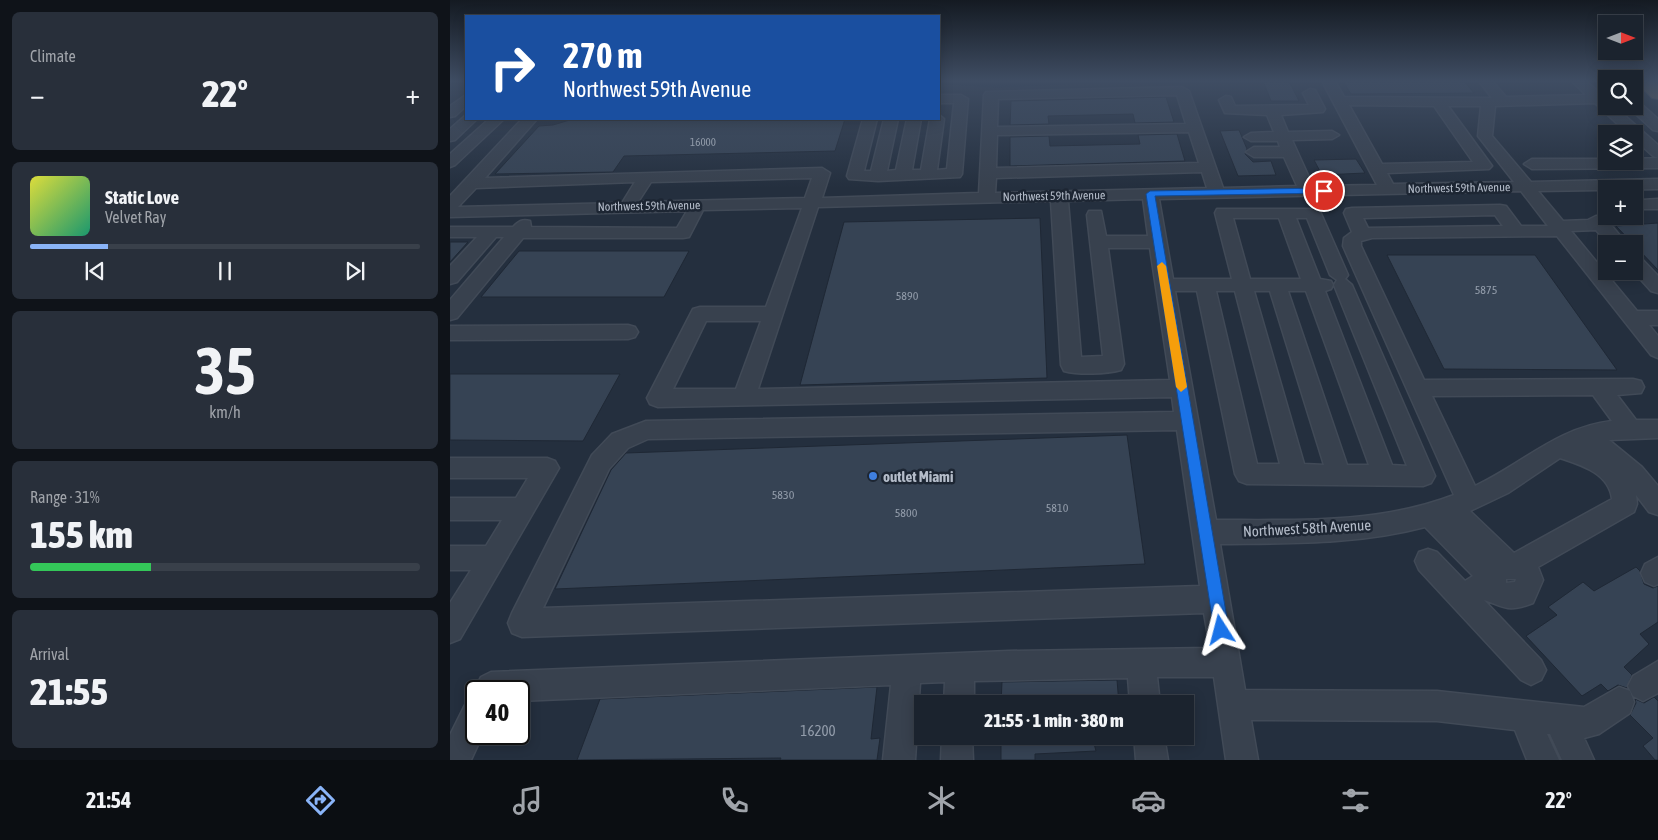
<!DOCTYPE html>
<html lang="en">
<head>
<meta charset="utf-8">
<style>
  :root { --surface:#1b232e; --page:#282f3a; --text:#f1f3f6; --muted:#a0a4aa; --line:#39404a; --accent:#8ab4f8 }
  body { margin:0; font-family:"Asap Condensed",sans-serif; background:var(--page); color:var(--text); height:100vh; display:flex; flex-direction:column; font-size:19px; white-space:nowrap }
  * { box-sizing:border-box; margin:0 }
  p { font-size:16px; color:var(--muted) }
  .icon { flex:none; width:28px; height:28px; fill:none; stroke:currentColor; stroke-width:2; stroke-linecap:round; stroke-linejoin:round }
  .map { position:relative; flex:1; overflow:hidden }
  .panel { display:flex; flex-direction:column; gap:12px; padding:12px; background:#0f1319; width:450px }
  .panel>* { flex:none }
  .guide { position:absolute; left:15px; top:15px; width:475px; height:105px; border-radius:0px; box-shadow:0 2px 12px #0003,0 0 0 1px var(--line); background:#1a4fa0; color:#fff; overflow:hidden }
  .needle { width:32px; rotate:90deg }
  .buttons { position:absolute; left:1148px; top:15px; display:grid; gap:10px }
  .buttons a { display:grid; place-items:center; width:45px; height:45px; border-radius:0px; background:var(--surface); box-shadow:0 2px 12px #0003,0 0 0 1px var(--line); font-size:25px }
  .speed { position:absolute; left:15px; top:680px; display:flex; gap:10px; font-size:25px; font-weight:700; text-align:center }
  .speed>* { display:grid; place-content:center; width:65px; height:65px; border-radius:50%; background:var(--surface); box-shadow:0 2px 12px #0003,0 0 0 1px var(--line); line-height:1 }
  .speed .limit { border:2px solid #111; border-radius:8px; background:#fff; color:#111 }
  .pin { position:absolute; display:grid; place-items:center; width:42px; height:42px; color:#fff; margin:-21px; border:2px solid #fff; border-radius:50%; box-shadow:0 1px 5px #0007 }
  .me { position:absolute; width:55px; margin:-28px; rotate:351deg; stroke-linejoin:round; filter:drop-shadow(0 0 4px #0008) }
  .turn { display:flex; align-items:center; gap:18px; height:105px; padding:0 15px; font-size:22px }
  .turn .icon { width:65px; height:65px; stroke-width:2.5 }
  .turn b { display:block; font-size:35px; line-height:42px }
  .big { font-size:38px; font-weight:800; line-height:1.1 }
  .panel .card { flex:1; display:flex; flex-direction:column; justify-content:center; gap:8px; min-width:0; padding:0 18px; border-radius:8px; background:var(--page) }
  .panel .dial { align-items:center; gap:0 }
  .dial b { font-size:65px; line-height:1 }
  .song { display:flex; align-items:center; gap:15px }
  .cover { width:60px; height:60px; border-radius:8px; background:linear-gradient(135deg,hsl(60 70% 55%),hsl(160 70% 35%)) }
  .played { height:5px; border-radius:2px; background:linear-gradient(90deg,var(--accent) 20%,var(--line) 20%) }
  .keys { display:flex; justify-content:space-around; direction:ltr }
  .heat { display:flex; justify-content:space-between; align-items:center; font-size:28px; direction:ltr }
  .charge { height:8px; border-radius:4px; background:linear-gradient(90deg,#34c759 31%,var(--line) 0) }
  .trip { position:absolute; left:464px; top:695px; width:280px; height:50px; border-radius:0px; background:var(--surface); box-shadow:0 2px 12px #0003,0 0 0 1px var(--line); font-weight:800; line-height:50px; text-align:center }
  .tab-bar { display:flex; height:80px; justify-content:space-around; align-items:center; background:#0b0e12; color:var(--muted) }
  .tab-bar .icon { width:35px; height:35px }
  .tab-bar .active { color:var(--accent) }
  .tab-bar b { font-size:22px; color:var(--text) }
  main { display:flex; flex:1; min-height:0 }
  .map>svg:first-child { display:block }
</style>
</head>
<body>
<main>
<section class="panel">
<div class="card"><p>Climate</p>
<div class="heat"><a>−</a><b class="big">22°</b><a>+</a></div>
</div>
<div class="card">
<div class="song"><i class="cover"></i><div><b>Static Love</b><p>Velvet Ray</p></div></div>
<div class="played"></div>
<div class="keys"><svg class="icon" aria-label="previous" viewBox="0 0 24 24"><path d="M18 5L8 12l10 7zM5 5v14"/></svg><svg class="icon" aria-label="pause" viewBox="0 0 24 24"><path d="M8 5v14M16 5v14"/></svg><svg class="icon" aria-label="next" viewBox="0 0 24 24"><path d="M6 5l10 7-10 7zM19 5v14"/></svg></div>
</div>
<div class="card dial"><b>35</b><p>km/h</p></div>
<div class="card"><p>Range · 31%</p><b class="big">155 km</b><div class="charge"></div></div>
<div class="card"><p>Arrival</p><b class="big">21:55</b></div>
</section>
<div class="map">
<svg width="1208" height="760" viewBox="0 0 1208 760">
  <rect width="100%" height="100%" fill="#242f3e"/>
  <!-- water -->
  <path fill="#17263c" d="M489,81H778L723,84L662,82L547,88L489,84Z"/>
  <!-- building -->
  <path fill="#364354" stroke="#1f2835" d="M813,81H839L849,101H821Z
    M893,81H1014L1024,93L901,94Z
    M716,97L724,122L685,123L683,114L598,116L599,124L560,125L561,101Z
    M123,119H395L385,151L174,156L163,172L45,174L89,126L103,125Z
    M789,130L797,149L795,154L803,162L821,161L826,175L788,176L770,131Z
    M727,134L735,161L560,166V137L599,136L600,146L690,144L688,135Z
    M906,159L915,173L872,175L864,160Z
    M590,218L597,378L350,385L394,222Z
    M1208,223V270L1166,226Z
    M0,242H18L0,262Z
    M69,251H239L214,297H31Z
    M937,255H1085L1167,370L994,369Z
    M0,374H170L133,441L0,440Z
    M677,435L695,564L105,589L161,470L176,453Z
    M1186,567L1190,571L1194,584L1203,588L1208,586V622L1190,634L1199,644L1174,667L1182,675L1177,688L1168,685L1158,691L1151,684L1132,696L1076,636L1107,615L1098,607L1133,582L1144,591Z
    M667,680L669,704H551L552,682Z
    M427,687L421,739L430,738L427,760H330L331,758L127,760L150,699Z
    M1204,697L1208,701V760H1205L1193,746L1203,738L1180,715L1186,703L1185,699L1194,703Z
    M551,736H642L646,751L585,754V760H551Z"/>
  <g fill="none" stroke-linecap="round" stroke-linejoin="round">
    <!-- minor casing -->
    <g stroke="#414a57" stroke-width="3">
      <path id="minor" d="M872,81H885L894,97L1038,98H1042L1029,81H1042L1056,97L1136,95L1122,81H1136L1152,95H1156V106H1164L1208,145V158L1203,156L1184,139V134H1178L1145,103L1045,106L1042,136L1081,182L1208,179V189L1088,191L1113,221L1138,220L1146,216H1184V211L1188,212L1190,216L1186,223L1161,225L1177,244H1158L1146,230L1121,231L1187,311H1208V325H1199L1208,336V358L1201,355L1107,236L922,238L911,241V246L974,380L1183,379L1191,381L1194,387L1191,393L1167,395L1186,420H1208V438L1159,440L1192,467L1208,486V515L1199,512L1186,495L1187,504L1184,512L1088,567L1093,580L1083,603C1058,613 1055,607 1034,600L1091,660L1096,670L1091,680L1081,685L1071,680L969,570L965,561L969,552L978,549L987,552L1015,581L1023,576L975,527C907,545 839,543 770,544L795,690L987,691L1134,707L1169,687L1180,691L1184,702L1180,713L1149,734L1134,738L1144,760H1112L1100,734H1097L1109,760H1077L1065,730L987,721L801,720L808,760H776L764,677H707L710,704H680L678,678L524,681V704H494L495,682L470,683L465,760H433L441,685L69,701V691H26V696L24,691L31,677L41,672L559,651L760,648L754,613L72,637L62,633L58,623L62,613L142,455L162,434L196,421L724,412L722,397L208,407L200,404L197,398L243,309L250,307H316L352,208L253,210L239,237L233,238H73L7,318L0,320V300L54,237H46L7,282L0,284V266L27,237H0V227H63C69,221 72,219 80,221L81,227L227,228L237,211L0,217V196L72,119H87L35,178L372,168L380,173L372,198L529,193L534,95L536,92L732,87L739,91L773,188L847,186L834,157H804L796,152L804,147H830L828,141H801L794,137L801,133L824,132L817,115L775,113L769,100L776,96L781,97L785,106L859,105L853,93L860,89L865,90L875,109L873,112L831,115L838,132L882,131L889,135L882,139L842,140L863,186L927,185ZM727,95L736,124L547,127L548,99ZM899,105L984,106L1023,162L932,164ZM998,106H1031L1028,136L1064,182L943,184L937,173L1039,169L1042,166ZM739,132L749,163L546,168L547,135ZM752,172L757,188L545,193L546,178ZM362,178L355,198L188,202L201,182ZM185,182L172,203L8,207L26,188ZM1071,191L1098,226H1071L1056,206L1050,205L902,208L896,209L894,213L902,232L894,238L893,246L1004,495C929,524 846,520 766,520L725,291H747L785,474L789,481L797,484L973,486L981,483L985,476L902,285L895,279L898,275L869,209H767L765,213L782,279H723L709,199ZM693,199L698,236H656L651,211H639L637,215L653,356L631,357L618,201ZM601,201L611,365L614,371C629,375 656,374 671,370L674,364L658,248H700L720,380L308,389L368,207ZM1045,215L1053,226L918,228L913,218ZM783,218H829L851,279H800ZM846,218H857L880,275L887,280L884,285L957,466L942,465L875,291L881,289L883,285L881,281L870,279ZM766,291H785L830,464H807ZM804,291H820L874,465L854,464ZM838,291H856L919,465H897ZM256,321H311L286,389H223ZM1143,395L1162,421C1108,427 1072,464 1025,486L982,396ZM727,430L750,586L93,608L159,469L178,448L198,439ZM1110,458C1131,465 1159,473 1162,499L1064,553L1020,511L1058,493ZM1056,579H1066L1065,582L1056,583Z
        M16,95V106L5,116L0,117V106Z
        M489,95H511L518,99L512,174L510,177L428,181L399,179L397,176L413,119H427L414,171H421L434,119H448L437,171L446,170L457,119H471L462,170H471L480,119H489V115L494,119L487,170L497,169L504,103H489Z
        M1184,101L1189,102L1208,119V131L1203,130L1179,108L1178,106H1184Z
        M15,116L16,119H27L5,140L0,141V129Z
        M39,119H54L5,165L0,167V154Z
        M1208,158V168L1082,169L1074,164L1082,159H1156V161H1184V159Z
        M1184,195L1192,200L1208,199V209H1184Z
        M1184,255L1190,257L1208,276V293L1201,291L1183,271Z
        M178,325L185,327L188,332L185,337L178,339L0,340V326Z
        M0,458H97L105,461L109,468L10,639L0,643V603L21,570H0V546H36L52,520H0V498H66L78,478H0Z
        M1208,557V584L1204,586L1195,582L1191,573L1195,564Z
        M1208,661V693L1193,701L1183,696L1178,686L1183,676Z
        M26,701V734H33L21,760H0V735L15,705Z
        M492,736H522L523,760H491Z
        M684,736H714L718,760H686Z"/>
    </g>
    <!-- highway casing -->
    <g stroke="#434c59" stroke-width="2">
      <path id="highway" d="M1185,81H1204L1208,85V99L1202,98Z"/>
    </g>
    <!-- minor -->
    <use href="#minor" fill="#38414e" fill-rule="evenodd"/>
    <!-- highway -->
    <use href="#highway" fill="#746855" fill-rule="evenodd"/>
  </g>
  <!-- sky -->
  <linearGradient id="sky" x2="0" y2="1"><stop stop-color="#141a22"/><stop offset="0.43" stop-color="#3f4d63"/><stop offset="1" stop-color="#3f4d63" stop-opacity="0"/></linearGradient>
  <rect width="1208" height="188" fill="url(#sky)"/>
  <!-- route -->
  <path fill="#1a73e8" stroke="#114b97" d="M874,188L878,191L877,193L705,196L779,630L776,636L771,638L766,636L764,630L696,194L700,191Z"/>
  <!-- slow -->
  <path fill="#f59e0b" d="M712,262L716,266L737,387L731,392L726,387L707,266Z"/>
  <!-- markers -->
  <circle fill="#3f7fe0" stroke="#1d2633" stroke-width="2" cx="423" cy="476" r="5"/>
  <g text-anchor="middle" dominant-baseline="central" stroke-width="5" stroke-linejoin="round" paint-order="stroke">
    <!-- far-number labels -->
    <g font-size="11" fill="#929caa">
      <text x="253" y="142">16000</text>
    </g>
    <!-- far-street labels -->
    <g font-size="12" fill="#b4bcc9" stroke="#1d2633">
      <text transform="translate(1009 188) rotate(-1)">Northwest 59th Avenue</text>
      <text transform="translate(604 196) rotate(-1)">Northwest 59th Avenue</text>
      <text transform="translate(199 206) rotate(-1)">Northwest 59th Avenue</text>
    </g>
    <!-- number labels -->
    <g font-size="12" fill="#929caa">
      <text x="1036" y="290">5875</text>
      <text x="457" y="296">5890</text>
      <text x="333" y="495">5830</text>
      <text x="607" y="508">5810</text>
      <text x="456" y="513">5800</text>
    </g>
    <!-- poi labels -->
    <g font-size="15" font-weight="bold" fill="#b4bcc9" stroke="#1d2633" text-anchor="start">
      <text x="433" y="476">outlet Miami</text>
    </g>
    <!-- street labels -->
    <g font-size="15" fill="#b4bcc9" stroke="#1d2633">
      <text transform="translate(857 528) rotate(-3)">Northwest 58th Avenue</text>
    </g>
    <!-- near-number labels -->
    <g font-size="15" fill="#929caa">
      <text x="368" y="730">16200</text>
    </g>
  </g>
</svg>
<div class="buttons">
<a><svg class="needle" viewBox="-14 -14 28 28"><path d="M0-13l5 13h-10z" fill="#e53935"/><path d="M0 13l5-13h-10z" fill="#a0a4aa"/></svg></a>
<a><svg class="icon" aria-label="search" viewBox="0 0 24 24"><circle cx="10" cy="10" r="6"/><path d="M15 15l6 6"/></svg></a>
<a><svg class="icon" aria-label="layers" viewBox="0 0 24 24"><path d="M12 4l9 5-9 5-9-5zM3 14l9 5 9-5"/></svg></a>
<a>+</a>
<a>−</a>
</div>
<div class="speed"><div class="limit">40</div></div>
<div class="pin" style="left:874px;top:191px;background:#d93025"><svg class="icon" aria-label="arrive" viewBox="0 0 24 24"><path d="M6 21V4h12l-3 4 3 4H6"/></svg></div>
<svg class="me" style="left:771px;top:630px" viewBox="-20 -20 40 40"><path d="M0-17L14 15 0 8-14 15z" fill="#1a73e8" stroke="#fff" stroke-width="4"/></svg>
<div class="trip">21:55 · 1 min · 380 m</div>
<div class="guide">
<div class="turn"><svg class="icon" aria-label="right" viewBox="0 0 24 24"><path d="M7 20v-9h11M14 6l5 5-5 5"/></svg><div><b>270 m</b>Northwest 59th Avenue</div></div>
</div>
</div>
</main>
<nav class="tab-bar">
<b>21:54</b>
<svg class="icon active" aria-label="directions" viewBox="0 0 24 24"><path d="M12 3l9 9-9 9-9-9zM9 14v-3h6M13 9l2 2-2 2"/></svg>
<svg class="icon" aria-label="music" viewBox="0 0 24 24"><path d="M9 18V5l10-2v13"/><circle cx="6" cy="18" r="3"/><circle cx="16" cy="16" r="3"/></svg>
<svg class="icon" aria-label="phone" viewBox="0 0 24 24"><path d="M5 4h4l2 5-3 2q2 4 5 5l2-3 5 2v4C11 20 4 13 5 4z"/></svg>
<svg class="icon" aria-label="climate" viewBox="0 0 24 24"><path d="M12 3v18M4 7l16 10M4 17L20 7"/></svg>
<svg class="icon" aria-label="car" viewBox="0 0 24 24"><path d="M5 17H2v-5l4-1 3-4h7l3 4 3 1v5h-3M9 17h6M6 11h13"/><circle cx="7" cy="17" r="2"/><circle cx="17" cy="17" r="2"/></svg>
<svg class="icon" aria-label="filters" viewBox="0 0 24 24"><path d="M4 7h16M4 17h16"/><circle cx="9" cy="7" r="2"/><circle cx="15" cy="17" r="2"/></svg>
<b>22°</b>
</nav>
</body>
</html>
